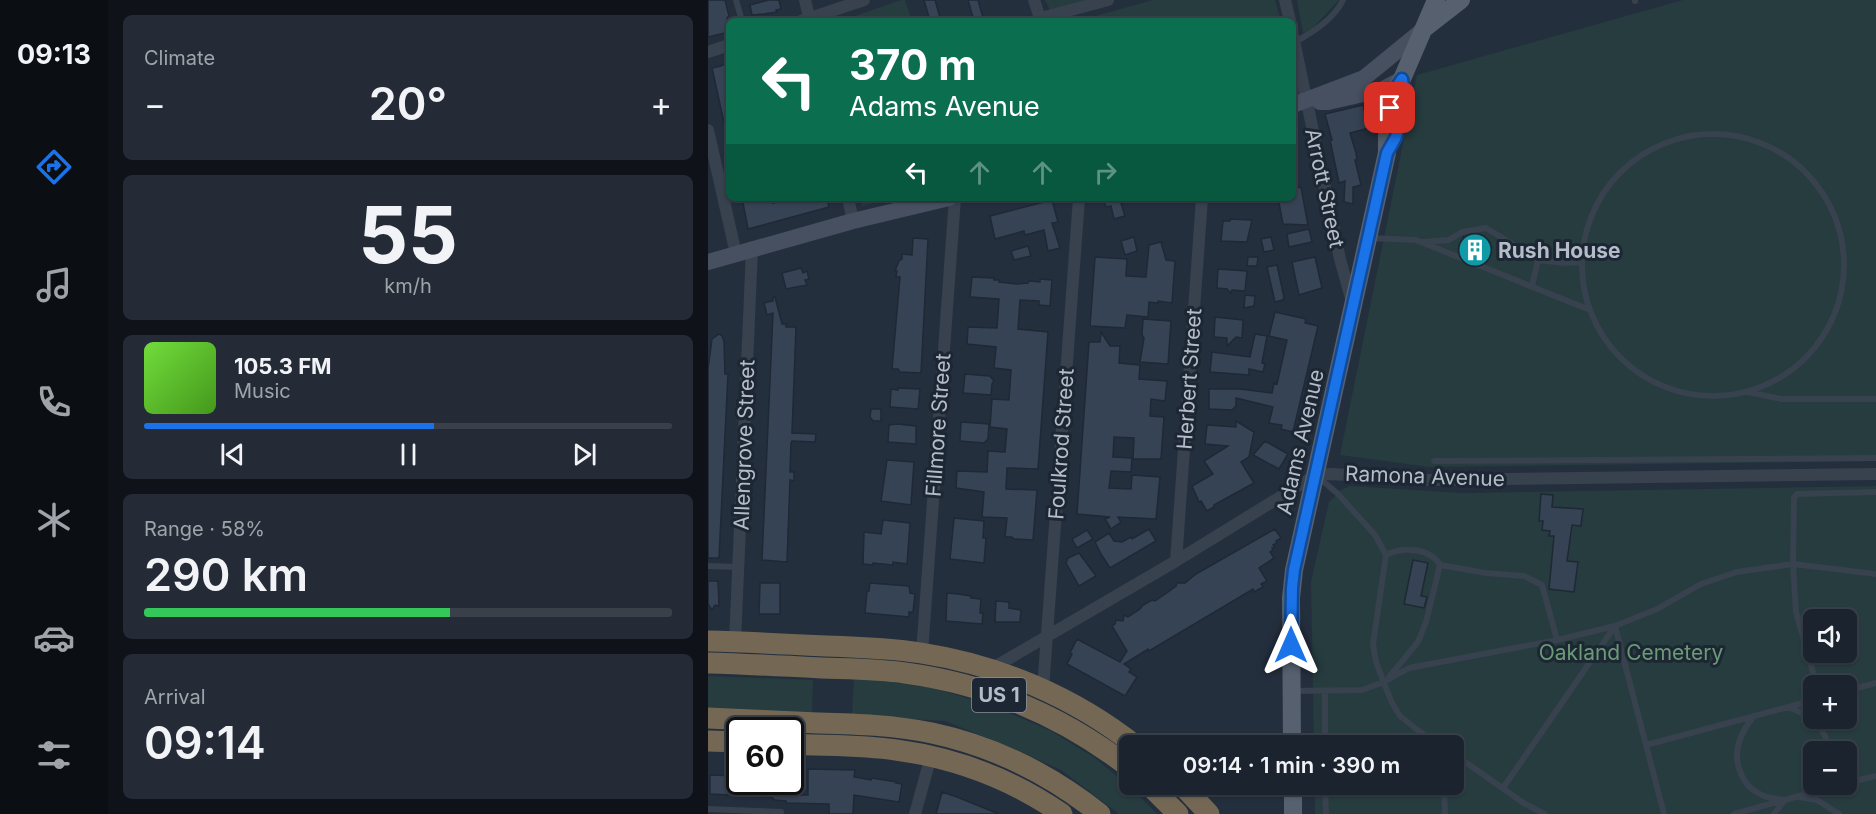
<!DOCTYPE html>
<html lang="en">
<head>
<meta charset="utf-8">
<style>
  :root { --surface:#1b232e; --page:#242b36; --text:#f1f3f6; --muted:#a0a4aa; --line:#39404a; --accent:#1a73e8 }
  body { margin:0; font-family:Inter,sans-serif; background:var(--page); color:var(--text); height:100vh; display:flex; flex-direction:column; font-size:22px; white-space:nowrap }
  * { box-sizing:border-box; margin:0 }
  p { font-size:20px; color:var(--muted) }
  .icon { flex:none; width:33px; height:33px; fill:none; stroke:currentColor; stroke-width:2; stroke-linecap:round; stroke-linejoin:round }
  .map { position:relative; flex:1; overflow:hidden }
  .side { display:flex; flex-direction:column; gap:15px; padding:15px; background:#0f1319; width:600px }
  .side>* { flex:none }
  .guide { position:absolute; left:18px; top:18px; width:570px; height:183px; border-radius:9px; box-shadow:0 2px 4px #0004,0 0 0 2px var(--line); background:#0b6e4f; color:#fff; overflow:hidden }
  .buttons { position:absolute; left:1095px; top:609px; display:grid; gap:12px }
  .buttons a { display:grid; place-items:center; width:54px; height:54px; border-radius:9px; background:var(--surface); box-shadow:0 2px 4px #0004,0 0 0 2px var(--line); font-size:30px }
  .speed { position:absolute; left:18px; top:717px; display:flex; gap:12px; font-size:30px; font-weight:700; text-align:center }
  .speed>* { display:grid; place-content:center; width:78px; height:78px; border-radius:50%; background:var(--surface); box-shadow:0 2px 4px #0004,0 0 0 2px var(--line); line-height:1 }
  .speed .limit { border:3px solid #111; border-radius:9px; background:#fff; color:#111 }
  .pin { position:absolute; display:grid; place-items:center; width:51px; height:51px; color:#fff; margin:-26px; border-radius:12px; box-shadow:0 3px 9px #0006 }
  .me { position:absolute; width:66px; margin:-33px; rotate:0deg; stroke-linejoin:round; filter:drop-shadow(0 0 4px #0008) }
  .turn { display:flex; align-items:center; gap:21px; height:126px; padding:0 24px; font-size:27px }
  .turn .icon { width:78px; height:78px; stroke-width:2.5 }
  .turn b { display:block; font-size:42px; line-height:51px }
  .lanes { display:flex; align-items:center; height:57px; padding:0 24px; background:#0003; justify-content:center; gap:30px; direction:ltr }
  .lanes .off { opacity:.35 }
  .big { font-size:45px; font-weight:600; line-height:1.1 }
  .side .card { flex:1; display:flex; flex-direction:column; justify-content:center; gap:9px; min-width:0; padding:0 21px; border-radius:9px; background:var(--page) }
  .side .dial { align-items:center; gap:0 }
  .dial b { font-size:78px; line-height:1 }
  .song { display:flex; align-items:center; gap:18px }
  .cover { width:72px; height:72px; border-radius:9px; background:linear-gradient(135deg,hsl(100 70% 55%),hsl(100 70% 35%)) }
  .played { height:6px; border-radius:3px; background:linear-gradient(90deg,var(--accent) 55%,var(--line) 55%) }
  .keys { display:flex; justify-content:space-around; direction:ltr }
  .heat { display:flex; justify-content:space-between; align-items:center; font-size:33px; direction:ltr }
  .charge { height:9px; border-radius:4px; background:linear-gradient(90deg,#34c759 58%,var(--line) 0) }
  .trip { position:absolute; left:411px; top:735px; width:345px; height:60px; border-radius:9px; background:var(--surface); box-shadow:0 2px 4px #0004,0 0 0 2px var(--line); font-weight:600; line-height:60px; text-align:center }
  main { display:flex; flex:1; min-height:0 }
  .menu { display:flex; flex-direction:column; width:108px; justify-content:space-around; align-items:center; background:#0b0e12; color:var(--muted) }
  .menu .icon { width:42px; height:42px }
  .menu .current { color:var(--accent) }
  .menu b { font-size:27px; color:var(--text) }
  .map>svg:first-child { display:block }
</style>
</head>
<body>
<main>
<nav class="menu">
<b>09:13</b>
<svg class="icon current" aria-label="directions" viewBox="0 0 24 24"><path d="M12 3l9 9-9 9-9-9zM9 14v-3h6M13 9l2 2-2 2"/></svg>
<svg class="icon" aria-label="music" viewBox="0 0 24 24"><path d="M9 18V5l10-2v13"/><circle cx="6" cy="18" r="3"/><circle cx="16" cy="16" r="3"/></svg>
<svg class="icon" aria-label="phone" viewBox="0 0 24 24"><path d="M5 4h4l2 5-3 2q2 4 5 5l2-3 5 2v4C11 20 4 13 5 4z"/></svg>
<svg class="icon" aria-label="climate" viewBox="0 0 24 24"><path d="M12 3v18M4 7l16 10M4 17L20 7"/></svg>
<svg class="icon" aria-label="car" viewBox="0 0 24 24"><path d="M5 17H2v-5l4-1 3-4h7l3 4 3 1v5h-3M9 17h6M6 11h13"/><circle cx="7" cy="17" r="2"/><circle cx="17" cy="17" r="2"/></svg>
<svg class="icon" aria-label="filters" viewBox="0 0 24 24"><path d="M4 7h16M4 17h16"/><circle cx="9" cy="7" r="2"/><circle cx="15" cy="17" r="2"/></svg>
</nav>
<section class="side">
<div class="card"><p>Climate</p>
<div class="heat"><a>−</a><b class="big">20°</b><a>+</a></div>
</div>
<div class="card dial"><b>55</b><p>km/h</p></div>
<div class="card">
<div class="song"><i class="cover"></i><div><b>105.3 FM</b><p>Music</p></div></div>
<div class="played"></div>
<div class="keys"><svg class="icon" aria-label="previous" viewBox="0 0 24 24"><path d="M18 5L8 12l10 7zM5 5v14"/></svg><svg class="icon" aria-label="pause" viewBox="0 0 24 24"><path d="M8 5v14M16 5v14"/></svg><svg class="icon" aria-label="next" viewBox="0 0 24 24"><path d="M6 5l10 7-10 7zM19 5v14"/></svg></div>
</div>
<div class="card"><p>Range · 58%</p><b class="big">290 km</b><div class="charge"></div></div>
<div class="card"><p>Arrival</p><b class="big">09:14</b></div>
</section>
<div class="map">
<svg width="1168" height="814" viewBox="0 0 1168 814">
  <rect width="100%" height="100%" fill="#242f3e"/>
  <!-- green -->
  <path fill="#263c3f" fill-rule="evenodd" d="M193,0H197L204,21H133Z
    M337,0H378L342,10Z
    M445,0H567L573,21H370Z
    M589,0H631L604,29L595,33Z
    M975,0H1168V461L722,467L632,455L709,75Z
    M152,198H186L154,206Z
    M642,486L755,493L1168,486V814H607V785L746,784V746H606L603,582L621,502L633,490ZM1106,620H1138V652H1106ZM1106,686H1138V718H1106ZM1106,752H1138V784H1106Z
    M0,676L105,680L104,714L0,710Z
    M146,677L225,688L285,706L343,731L387,758L422,787L449,814H411L353,770L302,747L237,721L144,716Z"/>
  <!-- building -->
  <path fill="#364354" stroke="#1f2835" stroke-width="1.5" d="M0,0H17L21,16L19,18L21,32L0,37Z
    M61,0H71L73,9L68,10L69,12L56,14L44,15L42,5Z
    M216,0H227L233,21H222Z
    M260,0H270L276,21H266Z
    M21,61V126L17,127L4,68L13,66Z
    M655,105L661,128L642,133L648,153L649,160H647L653,185L645,187V204L636,202L637,181L631,183L622,140H624L617,114Z
    M593,187L600,225L575,224L570,198H585V189Z
    M45,198L66,203L65,198H119L121,207L40,229L35,203L39,200L43,201Z
    M395,198H421V201L413,203L417,216L406,219L403,206L398,207Z
    M344,200L350,222L344,223L352,248L340,251L336,230L317,235L316,231L287,239L282,216Z
    M522,219L544,220L539,242L513,241L515,221H522Z
    M601,229L604,242L581,247L579,234Z
    M770,235H772V242H780L779,259L767,258L754,253L755,237Z
    M426,237L429,251L417,255L413,241Z
    M563,237L566,250L556,252L553,239Z
    M205,238L220,239L213,373L192,372L190,369H184L192,277H188L189,271H187L191,261L194,259V254L204,255Z
    M453,242L458,260L467,261L464,303L450,301V303L441,302L440,317L419,315L417,328L382,326L387,257L419,259L418,276L438,277L441,245Z
    M320,246L323,256L306,260L303,251Z
    M540,257H550L549,266H539Z
    M607,257L614,288L591,295L584,262Z
    M569,265L576,297L575,300L567,302L559,267Z
    M93,268L95,273L99,271L101,279L97,280L99,285L78,289L74,273Z
    M510,269L539,271L537,291L524,290L523,293L519,289L509,288Z
    M264,277L286,278V280H291V282L309,284L320,283L321,281L332,282V279L344,280L342,306L331,305V301L312,300L310,329L340,332L330,469L299,468L298,489L329,490L325,540L306,539L304,537H297L299,518L274,517L276,492L248,488L249,471L279,472L280,451L297,452L299,429L282,427L284,399L301,400L303,370L286,368L288,347L259,344L260,327L289,328L291,299L262,297Z
    M537,295L547,296L546,306L536,308Z
    M65,297H67L74,324H78V327H88L84,433L108,434L107,442L84,441L83,443L82,472H86V481L82,480L79,562L54,560L65,313L59,315L56,303L65,301Z
    M567,312L598,319L597,323L610,326L585,432L573,429L574,425L561,423L565,407L528,398V406L524,410L501,409V389H532L564,393L566,383L569,384L579,340L561,336Z
    M507,317L535,320L534,338L528,337L519,346V338L506,337Z
    M435,319L463,321L460,364L432,362L436,338L434,335Z
    M393,332L402,346H412L411,363L432,365L431,379L459,381L457,401L443,399L442,416L456,417L453,459H425L426,438L406,437L405,457L424,458L423,472L403,471L401,488L423,489L424,475L452,477L448,519L410,517L413,522L403,529L397,519L402,517L369,514L381,342H392Z
    M11,334L14,336L16,341L17,374H20L11,558H0V369L4,339Z
    M547,334L559,336L554,363L557,364L555,372L541,369V375L502,372L504,352L542,357Z
    M257,374L282,376L286,381L284,384L283,395L255,393Z
    M190,388L212,389L210,409L182,407L183,389L190,390Z
    M163,409H173V421H165L162,417Z
    M528,421L546,432L541,457L533,462L546,483L506,505V507L499,511L493,501L491,502L484,486L505,474L496,461L520,446L497,444L499,425L528,427Z
    M253,422L281,424L280,439L276,443L252,441Z
    M189,424L208,426V444L180,442L181,425Z
    M557,441L580,454L571,469L545,455Z
    M179,460L206,462L203,505L173,501Z
    M833,494L845,495L844,507L875,509L873,526L864,525L859,561L870,562L866,592L841,589L846,536H841L842,531L834,530L835,521H831Z
    M246,518L276,521L275,538H278L276,563L242,559Z
    M175,520L202,523L199,564L185,562V565L165,563V565L155,564L156,532L173,534Z
    M441,529L448,541L402,568L393,554L387,542L401,533L406,541L414,542L423,537L424,539Z
    M567,529L573,538L568,541L569,543L565,545L567,547L564,548L565,550L562,552L566,558L551,568L559,581L553,584L555,587L546,592L545,589L441,651L440,649L416,664L423,669L421,672L429,677L417,696L359,664L364,654L362,653L369,639L412,662L419,651L404,626L407,624L408,620L415,621L416,615L420,617L432,609L435,605L444,600L447,601L460,592L468,586L469,583H477L488,574Z
    M379,530L385,539L369,548L364,539Z
    M371,553L388,576L371,586L358,563L360,558Z
    M705,560L720,563L713,596L719,597L716,608L696,604Z
    M0,581H10L11,606L7,605L4,610L0,604Z
    M52,583H72V614H51Z
    M162,583L201,586L202,593L207,594L205,612H201V617L157,613L159,591H161Z
    M239,593L250,594L263,596V598L273,599L272,613H275L274,624L238,621Z
    M288,601L301,602V608L313,610L312,622H287Z
    M100,769L147,770L146,777L163,780L164,778L189,782L188,783L194,784L191,802L146,795L145,814H121V804L78,803V801L67,800L63,797L2,794V775L32,776V782H79L78,786H83V795H100Z
    M234,792L249,797L291,814H228Z"/>
  <g fill="none" stroke-linecap="round" stroke-linejoin="round">
    <!-- lane -->
    <path stroke="#38414e" stroke-width="6" d="M28,0L34,21
      M927,0V1
      M587,42C605,32 626,19 635,0
      M874 265a131 131 0 1 1 262 0a131 131 0 1 1-262 0Z
      M662,238L708,240L882,310
      M716,242L741,240L754,232L778,228L830,260L857,263L874,262
      M824,286L830,260
      M1040,392L1073,399H1168
      M726,461L1168,458
      M610,477L629,493L667,535L678,555L665,644L668,662L683,701L692,716L712,732L734,746
      M678,555C695,546 722,548 732,565L778,573L816,576L834,585L849,640
      M0,566L30,567
      M907,626L956,814
      M681,677L710,642L718,622L732,565
      M1109,686L1088,612L1085,564L1086,498L1089,494L1168,492
      M585,691L654,690L676,682L701,668L849,640L907,626L949,609L993,584L1029,572L1085,564L1168,574
      M617,691V746
      M1138,691L1168,683
      M1080,707C1102,715 1119,727 1121,752
      M1046,716C1031,734 1023,754 1034,776C1037,783 1043,789 1050,793C1058,798 1067,799 1077,800
      M938,745L1106,700
      M746,754L817,804L837,814
      M1138,783L1168,776
      M617,784L618,814
      M736,784L737,814
      M795,788L907,626
      M1091,797L1109,800L1131,814
      M0,809L73,812
      M1026,814L1134,784
      M1066,814L1076,801"/>
    <!-- street -->
    <path stroke="#38414e" stroke-width="12" d="M97,0L102,21
      M326,0L333,21
      M577,0L582,21
      M333,18L400,0
      M93,21L156,0
      M585,36L632,259L644,302
      M0,52L21,45
      M0,130L28,254
      M140,198L145,221
      M468,561L494,198
      M27,642L44,249
      M214,653L247,198
      M283,669L468,561L608,475L623,474L723,480L1168,474
      M335,689L371,198
      M207,814L223,756"/>
    <!-- secondary -->
    <path stroke="#465061" stroke-width="16" d="M612,102H620L673,90L694,79
      M585,105L656,78L716,29
      M0,262L145,221L241,198"/>
    <!-- primary -->
    <path stroke="#56606e" stroke-width="18" d="M717,28L753,0
      M584,746L583,598L586,570L679,153V123L684,94L694,79L728,0
      M585,784V814"/>
    <!-- highway -->
    <path stroke="#746855" stroke-width="21" d="M0,641C39,642 79,644 118,646C150,647 182,648 213,653C291,665 366,697 428,746
      M0,663C38,664 76,666 114,668C142,669 170,669 197,673C279,684 356,717 422,768
      M0,718C37,720 73,721 110,723C148,724 186,725 224,733C285,746 343,775 392,814
      M0,741L32,742
      M82,744C118,746 153,745 188,750C247,758 305,780 354,814
      M440,784L470,814
      M473,784L501,814"/>
  </g>
  <g fill="none" stroke-linecap="round" stroke-linejoin="round">
    <!-- route casing -->
    <g stroke="#114b97" stroke-width="15">
      <path id="route" d="M583,645L584,588L586,570L679,153L688,137L697,98L694,79L684,94L682,108"/>
    </g>
    <!-- route -->
    <use href="#route" stroke="#1a73e8" stroke-width="10"/>
  </g>
  <!-- icons -->
  <defs>
    <g id="building-disc" transform="scale(1.725)"><circle r="9.5" fill="#0f9aa8" stroke="#1d2633"/><path d="M-4-6H4V6H1V3H-1V6H-4ZM-2.5-4.3h1.7v1.8h-1.7ZM.8-4.3h1.7v1.8H.8ZM-2.5-1h1.7V.8h-1.7ZM.8-1h1.7V.8H.8Z" fill="#fff"/></g>
  </defs>
  <g fill-rule="evenodd">
    <use href="#building-disc" x="767" y="250"/>
  </g>
  <g text-anchor="middle" dominant-baseline="central" stroke-width="6" stroke-linejoin="round" paint-order="stroke">
    <!-- shield labels -->
    <rect fill="#1d2633" stroke="#878f9c" stroke-width="1.5" x="264" y="678" width="54" height="34" rx="4.5"/>
    <g font-size="20" font-weight="bold" fill="#b4bcc9">
      <text x="291" y="695">US 1</text>
    </g>
    <!-- street labels -->
    <g font-size="21" fill="#b4bcc9" stroke="#1d2633">
      <text transform="translate(617 188) rotate(78)">Arrott Street</text>
      <text transform="translate(481 379) rotate(-86)">Herbert Street</text>
      <text transform="translate(230 425) rotate(-86)">Fillmore Street</text>
      <text transform="translate(592 442) rotate(-77)">Adams Avenue</text>
      <text transform="translate(353 444) rotate(-86)">Foulkrod Street</text>
      <text transform="translate(36 445) rotate(-88)">Allengrove Street</text>
      <text transform="translate(717 476) rotate(2)">Ramona Avenue</text>
    </g>
    <!-- poi labels -->
    <g font-size="21" font-weight="bold" fill="#b4bcc9" stroke="#1d2633" text-anchor="start">
      <text x="790" y="250">Rush House</text>
    </g>
    <!-- park labels -->
    <g font-size="21" fill="#6b9a76" stroke="#1d2633">
      <text x="923" y="652">Oakland Cemetery</text>
    </g>
  </g>
</svg>
<div class="buttons">
<a><svg class="icon" aria-label="sound" viewBox="0 0 24 24"><path d="M4 9h4l5-4v14l-5-4H4zM17 9q2 3 0 6"/></svg></a>
<a>+</a>
<a>−</a>
</div>
<div class="speed"><div class="limit">60</div></div>
<div class="pin" style="left:682px;top:108px;background:#d93025"><svg class="icon" aria-label="arrive" viewBox="0 0 24 24"><path d="M6 21V4h12l-3 4 3 4H6"/></svg></div>
<svg class="me" style="left:583px;top:645px" viewBox="-20 -20 40 40"><path d="M0-17L14 15 0 8-14 15z" fill="#1a73e8" stroke="#fff" stroke-width="4"/></svg>
<div class="trip">09:14 · 1 min · 390 m</div>
<div class="guide">
<div class="turn"><svg class="icon" aria-label="left" viewBox="0 0 24 24"><path d="M17 20v-9H6M10 6l-5 5 5 5"/></svg><div><b>370 m</b>Adams Avenue</div></div>
<div class="lanes"><svg class="icon" aria-label="left" viewBox="0 0 24 24"><path d="M17 20v-9H6M10 6l-5 5 5 5"/></svg><svg class="icon off" aria-label="ahead" viewBox="0 0 24 24"><path d="M12 20V5M6 11l6-6 6 6"/></svg><svg class="icon off" aria-label="ahead" viewBox="0 0 24 24"><path d="M12 20V5M6 11l6-6 6 6"/></svg><svg class="icon off" aria-label="right" viewBox="0 0 24 24"><path d="M7 20v-9h11M14 6l5 5-5 5"/></svg></div>
</div>
</div>
</main>
</body>
</html>
